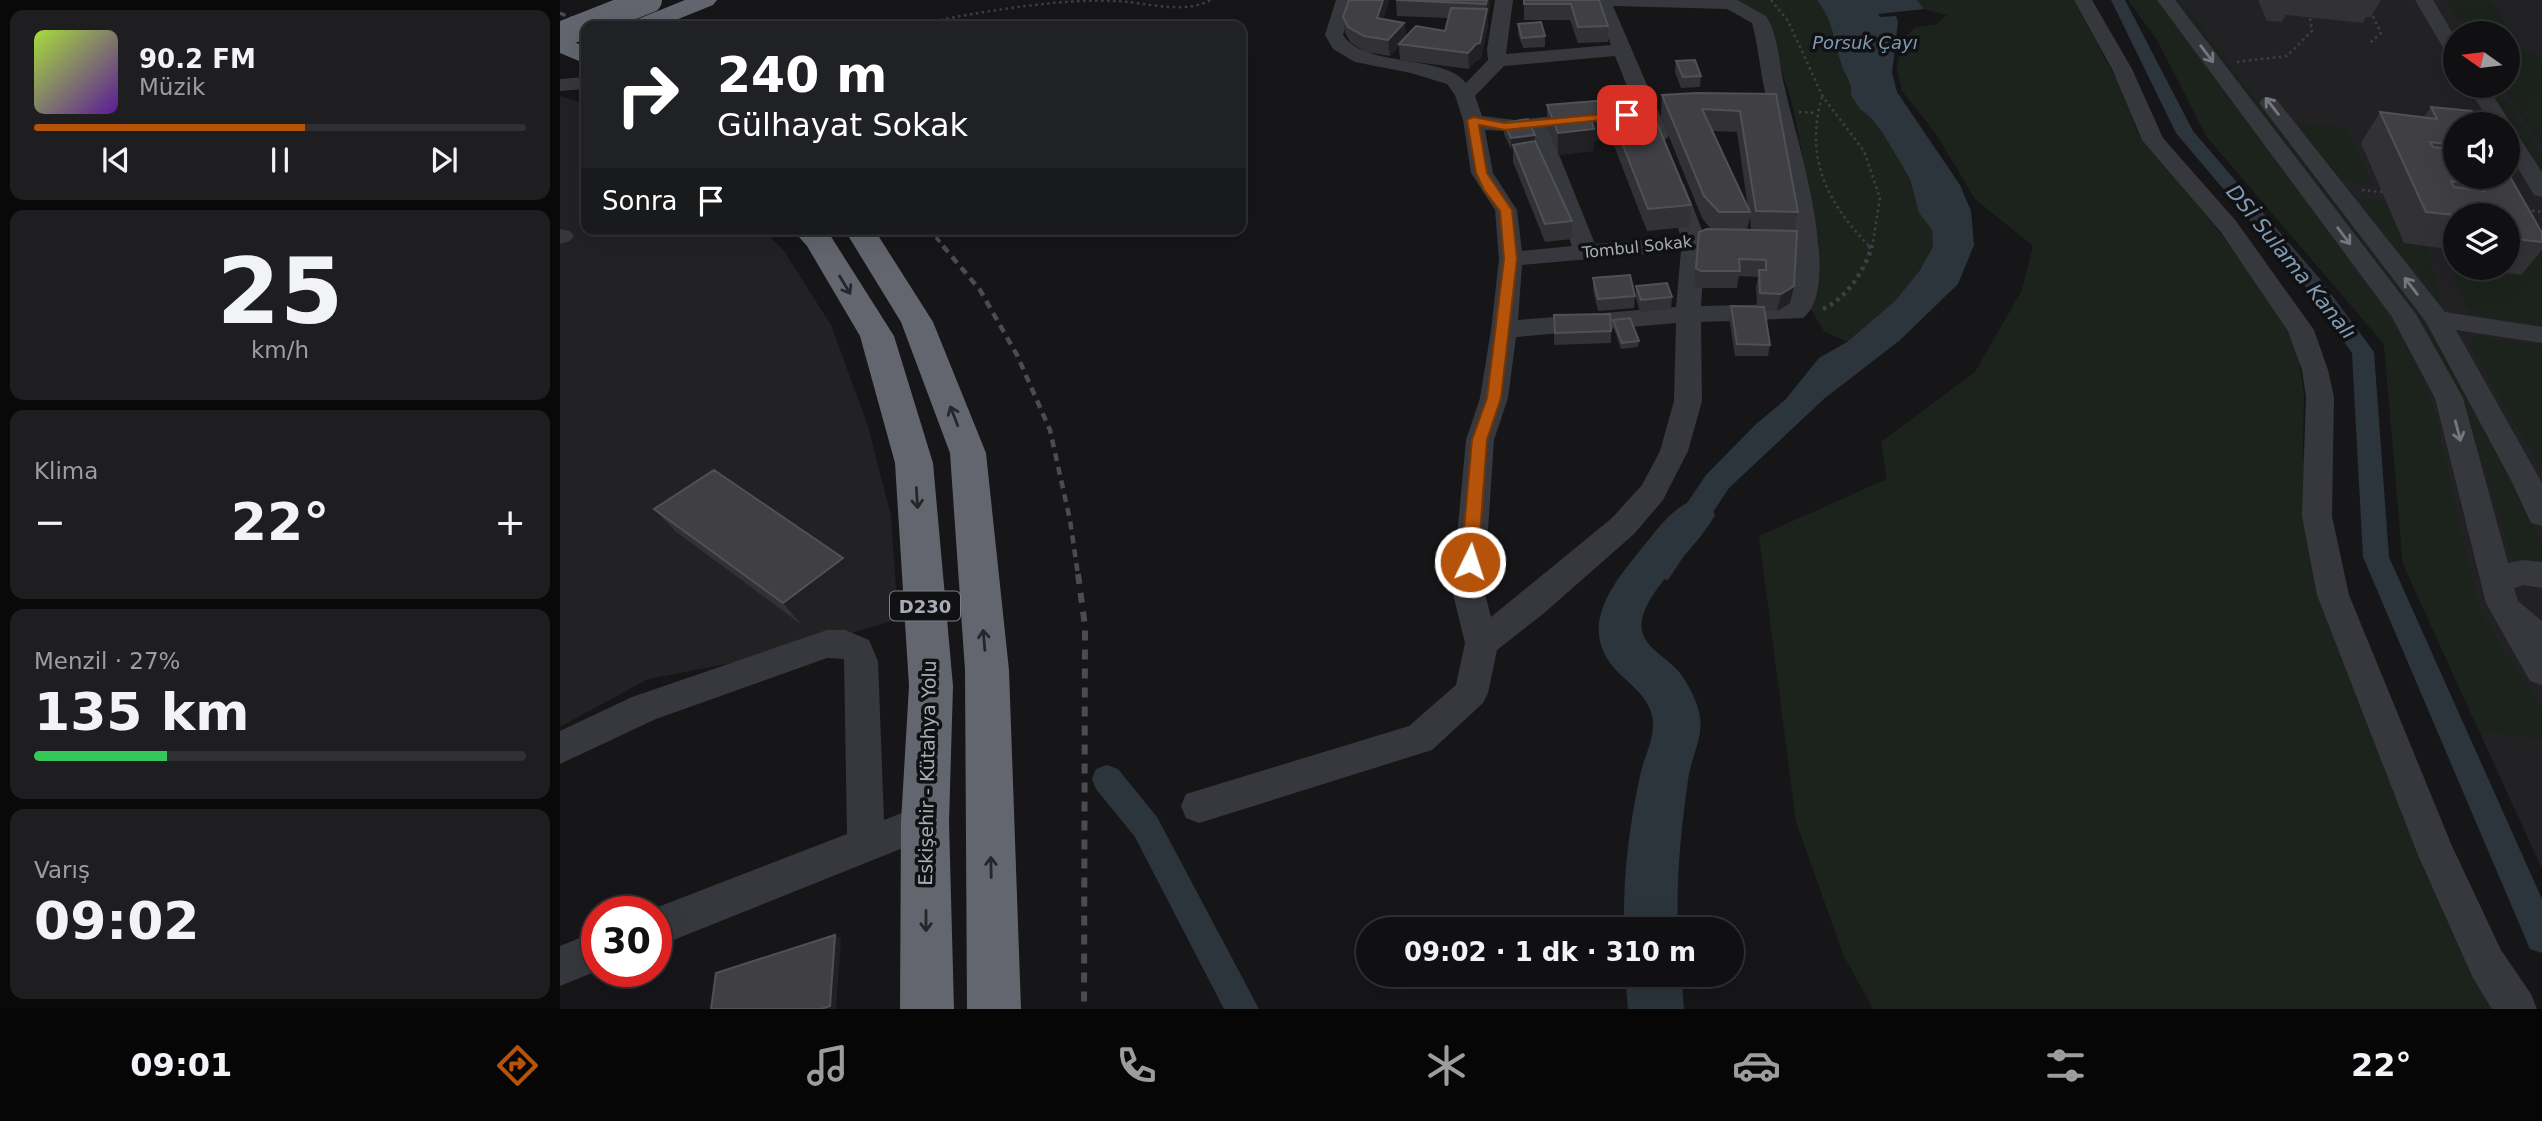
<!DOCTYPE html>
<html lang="tr">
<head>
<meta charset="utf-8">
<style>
  :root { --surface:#101012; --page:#1e1e20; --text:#f1f3f6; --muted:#9c9d9f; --line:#303032; --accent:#b45309 }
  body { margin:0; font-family:"DejaVu Sans",sans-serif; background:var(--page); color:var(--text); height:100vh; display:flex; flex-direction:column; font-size:26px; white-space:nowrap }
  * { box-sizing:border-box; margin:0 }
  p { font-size:23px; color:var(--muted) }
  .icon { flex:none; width:38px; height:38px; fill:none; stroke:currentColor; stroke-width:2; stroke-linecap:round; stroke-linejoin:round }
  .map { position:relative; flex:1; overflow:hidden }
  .sheet { display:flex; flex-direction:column; gap:10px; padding:10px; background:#09090a; width:560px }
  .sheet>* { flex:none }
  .hud { position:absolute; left:21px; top:21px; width:665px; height:214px; border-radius:14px; box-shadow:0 7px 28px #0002,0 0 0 2px var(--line); background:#202124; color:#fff; overflow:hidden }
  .needle { width:46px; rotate:284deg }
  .fabs { position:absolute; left:1883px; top:21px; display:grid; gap:14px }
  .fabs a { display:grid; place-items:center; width:77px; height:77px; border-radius:50%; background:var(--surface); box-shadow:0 7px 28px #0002,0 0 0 2px var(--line); font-size:35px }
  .speed { position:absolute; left:21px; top:896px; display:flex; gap:14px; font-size:35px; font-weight:700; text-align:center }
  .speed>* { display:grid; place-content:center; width:91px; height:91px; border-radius:50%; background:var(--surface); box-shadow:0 7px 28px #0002,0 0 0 2px var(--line); line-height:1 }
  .speed .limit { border:10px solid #d22; background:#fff; color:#111 }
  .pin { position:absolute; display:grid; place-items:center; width:60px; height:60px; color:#fff; margin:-30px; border-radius:14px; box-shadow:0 4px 10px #0006 }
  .me { position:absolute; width:77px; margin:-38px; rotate:4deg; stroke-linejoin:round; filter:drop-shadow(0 0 5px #0008) }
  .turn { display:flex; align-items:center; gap:24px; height:147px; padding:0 21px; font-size:32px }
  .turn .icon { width:91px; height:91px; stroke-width:2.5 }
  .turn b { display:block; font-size:49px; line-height:60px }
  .then { display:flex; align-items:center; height:66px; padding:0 21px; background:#0003; gap:14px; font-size:26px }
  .big { font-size:52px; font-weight:800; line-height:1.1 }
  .sheet .card { flex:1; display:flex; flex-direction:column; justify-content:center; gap:10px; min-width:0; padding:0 24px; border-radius:14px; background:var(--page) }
  .sheet .dial { align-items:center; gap:0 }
  .dial b { font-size:91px; line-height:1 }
  .song { display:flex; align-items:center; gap:21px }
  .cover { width:84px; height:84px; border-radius:10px; background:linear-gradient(135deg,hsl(80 70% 55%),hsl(270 70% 35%)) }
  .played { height:7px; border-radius:4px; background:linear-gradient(90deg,var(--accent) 55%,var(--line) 55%) }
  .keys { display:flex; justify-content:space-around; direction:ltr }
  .heat { display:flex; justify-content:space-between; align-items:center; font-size:38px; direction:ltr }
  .charge { height:10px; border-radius:5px; background:linear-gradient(90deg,#34c759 27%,var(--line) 0) }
  .trip { position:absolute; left:796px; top:917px; width:388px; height:70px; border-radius:35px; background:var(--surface); box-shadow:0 7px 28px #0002,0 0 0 2px var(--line); font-weight:800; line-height:70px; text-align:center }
  .tab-bar { display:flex; height:112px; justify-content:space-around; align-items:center; background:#060607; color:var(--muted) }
  .tab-bar .icon { width:49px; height:49px }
  .tab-bar .on { color:var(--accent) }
  .tab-bar b { font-size:32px; color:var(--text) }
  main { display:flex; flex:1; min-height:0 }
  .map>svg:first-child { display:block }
</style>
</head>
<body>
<main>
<section class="sheet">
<div class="card">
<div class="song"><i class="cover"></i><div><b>90.2 FM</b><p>Müzik</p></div></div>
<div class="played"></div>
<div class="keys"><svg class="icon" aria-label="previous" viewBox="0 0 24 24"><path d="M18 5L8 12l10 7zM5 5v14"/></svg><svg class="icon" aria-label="pause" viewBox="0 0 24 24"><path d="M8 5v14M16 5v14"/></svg><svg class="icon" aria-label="next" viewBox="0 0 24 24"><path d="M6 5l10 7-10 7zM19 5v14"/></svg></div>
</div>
<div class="card dial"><b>25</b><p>km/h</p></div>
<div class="card"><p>Klima</p>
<div class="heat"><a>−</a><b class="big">22°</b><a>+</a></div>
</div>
<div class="card"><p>Menzil · 27%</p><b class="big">135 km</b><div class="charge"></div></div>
<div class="card"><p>Varış</p><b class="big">09:02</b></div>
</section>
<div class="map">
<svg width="1982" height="1009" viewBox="0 0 1982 1009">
  <rect width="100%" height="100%" fill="#161618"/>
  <!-- built -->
  <path fill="#222225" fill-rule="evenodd" d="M1568,0H1982V869L1843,564L1824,344L1647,137L1596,38ZM1895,33H1948V86H1895ZM1895,124H1948V177H1895ZM1895,215H1948V268H1895Z
    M0,96L26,104V229H203L224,251L271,325L308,426L331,516L338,619L279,637L172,663L88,679L0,727Z"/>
  <!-- green -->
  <path fill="#1c231d" d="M1172,0H1257L1269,17L1281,65L1292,85L1300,109L1311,118L1322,132L1350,179L1359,213L1372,230L1373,245L1360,270L1335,301L1287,342L1264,331L1250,308L1259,242L1232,103L1206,19Z
    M1357,0H1514L1558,83L1579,135L1649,218L1720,315L1737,348L1744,393L1743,448L1749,530L1940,1009H1313L1283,954L1236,822L1199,536L1327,479L1321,442L1415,372L1462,290L1473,246L1415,199L1376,134L1342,91L1337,69L1341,40L1356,27L1377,24L1387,15L1364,9Z
    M1568,0H1598L1778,242L1837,330L1862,377L1877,417L1894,505L1920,610L1943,650L1982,707V740L1919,731L1843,564L1824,344L1647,137L1596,38Z
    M1617,0H1621L1861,317L1910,402L1982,543V562L1952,558L1903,402L1854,316Z
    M1886,0H1930L1964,52L1975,53L1982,64V145L1943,86H1948V33H1908Z
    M1928,86H1936L1982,157V171Z
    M1736,123L1785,127L1812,184L1781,180Z
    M1797,198L1826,201L1867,246L1882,306Z
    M1928,212L1961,216L1982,234V324L1908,314L1885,249L1895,250V268L1960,275L1948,215Z
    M1921,337L1982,345V470L1909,345L1913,338Z"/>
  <!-- water -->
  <path fill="#2c353c" d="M1257,0H1357L1364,9L1318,14L1320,17L1336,16L1338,22L1332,73L1337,92L1400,185L1411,211L1414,245L1398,284L1339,341L1265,398L1169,488L1108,580L1094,578L1110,528L1146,475L1196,424L1225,400L1259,358L1287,342L1335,301L1360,270L1373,246L1372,230L1359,213L1350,179L1322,132L1311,118L1300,109L1291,95C1293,81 1284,76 1281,63C1271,34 1276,27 1257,0Z"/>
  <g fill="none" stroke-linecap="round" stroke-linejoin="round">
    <!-- canal -->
    <path fill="#2c353c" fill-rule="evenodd" d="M1551,0H1565L1633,131L1760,279L1814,352L1829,557L1982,899V953L1970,949L1803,557L1792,353L1746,287L1616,133Z
      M547,765L558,769L597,817L699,1009H664L575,837L536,789L532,779L536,769Z"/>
    <!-- river -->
    <path fill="#2c353c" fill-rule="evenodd" d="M1135,500L1149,504L1155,515C1139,546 1087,588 1082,620C1077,645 1106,656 1120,673C1128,684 1136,699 1139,712C1145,736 1131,756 1128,780C1121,829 1116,879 1118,929H1064C1063,878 1069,826 1080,776C1083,759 1093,743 1093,725C1093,703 1078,691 1063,677C1016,635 1046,592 1078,553C1094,534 1111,507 1135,500Z
      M1065,975H1121L1124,1009H1068Z"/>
    <!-- path-far1 -->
    <path stroke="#3d3f44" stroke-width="2.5" stroke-dasharray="2.5 3.5" stroke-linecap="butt" d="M1211,0L1228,21L1263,97L1304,151L1320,198L1312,248
      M1805,0L1821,33L1810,43
      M351,26C402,15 454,6 506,2C522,1 539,0 555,1C585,2 622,15 651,0
      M1677,62L1727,56L1752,31L1750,18
      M1262,97C1244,159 1268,204 1311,248
      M1239,112L1256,113
      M1802,190L1822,192
      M1966,210L1982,212"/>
    <!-- path -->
    <path stroke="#3d3f44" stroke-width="4.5" stroke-dasharray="3.5 4.5" stroke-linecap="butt" d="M1309,246L1311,248
      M1263,309C1286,299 1305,270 1312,246"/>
    <!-- minor -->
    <path fill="#37383d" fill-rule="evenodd" d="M776,0H794L783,35C804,68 885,54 906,83L928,60L927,49L935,0H953L946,54L1051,45L1034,6L1023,4L1020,0H1177L1206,16C1219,36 1219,66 1225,89C1235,134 1285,286 1243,318L1141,322L1142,401L1128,451L1103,500L1074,534L983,614L937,650L928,693L923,703L872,750L639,823L626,818L621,806L626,794L849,726L896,685L905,643L892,590L906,440L920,398L931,330L939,259L935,210L911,173L903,120L895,95L887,84L851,73L795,62L773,49L765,35ZM1053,6L1167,9L1192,23C1198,45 1200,69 1205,92C1216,139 1251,263 1228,304L1141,306L1145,249L1160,246L1164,241L1160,236L1144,235L1124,184H1108L1105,189L1121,237L1035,244L989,130L1033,123L1036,119L1033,115L1026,113L955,120L922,116L915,96L944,66L1055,56L1087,136L1091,140H1105L1109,136ZM925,130L969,132L1012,246L962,251L957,210L933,173ZM1121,251L1116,307L958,320L962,265ZM1116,323L1114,401L1100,451L1082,485L1052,518L931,617L924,590L934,440L948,398L956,337Z
      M1514,0H1532L1572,69L1603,138L1676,221L1754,330L1768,370L1774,397L1772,516L1789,595L1892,846L1941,950L1971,994L1977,1009H1932L1913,978L1858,855L1757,595L1742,516L1746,397L1742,370L1728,331L1660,231L1582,140L1552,69Z
      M1597,0H1615L1856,314L1903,398L1948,563L1963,560L1982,562V588L1963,585L1954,588L1958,601L1982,621V685L1970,681L1926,603L1875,398L1832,317Z
      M1855,0H1873L1895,37V58L1888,56Z
      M26,77V89L0,91V79Z
      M1907,86H1927L1951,124L1948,128V124H1931Z
      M1709,97L1716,99L1885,312L1982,327V343L1896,330L1982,483V526L1971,523L1951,480L1866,322L1699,103L1702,99Z
      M1948,129L1955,131L1982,172V197L1974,195L1948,152Z
      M0,229L10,231L14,236L10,241L0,244Z
      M267,630H285L309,640L318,661L324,820L365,804L378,810L384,822L378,834L96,947V912H85L287,834L284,659L267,658L96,719L0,764V731L72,697Z
      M37,931V971L0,986V946Z"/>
    <!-- highway -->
    <path fill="#63666e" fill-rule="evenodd" d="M125,0H157L153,5L101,26H69L73,21Z
      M0,36L26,47V64L0,53Z
      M232,229H264L270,235L334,336L373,463L393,686L389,822L394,1009H340L341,822L349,686L335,463L300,336L247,246Z
      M284,229H314L373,322L426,453L449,670L461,1009H407L405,670L390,453L341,322Z"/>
    <!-- rail-far2 -->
    <path stroke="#4a4c52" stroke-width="3.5" stroke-dasharray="6 5" stroke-linecap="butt" d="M0,13L28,26
      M369,229L385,248"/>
    <!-- rail-far1 -->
    <path stroke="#4a4c52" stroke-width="4.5" stroke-dasharray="8 6" stroke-linecap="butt" d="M383,246L420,290L457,355L490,430L510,520L518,575"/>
    <!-- rail -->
    <path stroke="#4a4c52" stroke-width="6" stroke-dasharray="10 9" stroke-linecap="butt" d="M518,574L525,626L524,1009"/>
    <!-- highway-bridge -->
    <path stroke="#63666e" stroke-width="26" d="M0,35L89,0"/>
  </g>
  <!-- wall -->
  <path fill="#323236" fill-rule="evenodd" d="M836,0L930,4L928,15V25L921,59L917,60L909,69L840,60L839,46L830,56L806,52L791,43L785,33L783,17L829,1L823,19L844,23L846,37L885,31L888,18L837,16Z
    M964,0H1039L1048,26V42L1018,43L1010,20H964Z
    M1698,0H1821L1811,17H1806L1803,23L1726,15L1722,22L1707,21Z
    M958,24L985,36V47L963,48L958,34Z
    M1116,61L1141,76L1140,87L1121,88L1115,72Z
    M1216,94L1238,212L1234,231L1230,303L1217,311H1205L1210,345L1208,356H1175L1169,318L1171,306L1197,307L1196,287L1198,277L1179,276L1177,288H1139L1134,285L1139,232L1151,229L1142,218L1101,117L1102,95ZM1153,131L1177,132L1188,208ZM1190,217L1191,230H1187Z
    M1086,97L1131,205L1129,227L1087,231L1051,138L1034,141L1033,151L998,155L987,127V105Z
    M1871,107L1895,124V177H1948L1982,233V250L1961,275L1908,268H1948V215H1895V250L1844,243L1801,143L1820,112L1864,117Z
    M944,123L975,135V141L1012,221V239L985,242L953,162V149H951L944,134Z
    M1033,278L1075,296L1074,308L1038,311L1033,290Z
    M1076,286L1112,297L1111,309L1080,312L1076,298Z
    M994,315L1051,331V343L994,345Z
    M1053,320L1079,341L1078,347L1061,349L1053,326Z
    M94,509L301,580L242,625L115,531Z"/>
  <!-- shaded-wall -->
  <path fill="#212124" d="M823,0H829V1L818,34L817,18Z
    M927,0H930V4L928,15V25L921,59L917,60L909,69L908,53L926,15Z
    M844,23L846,39L839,44V46L830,56L828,40Z
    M1052,117L1051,138L1034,141L1033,151L998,155V133L1031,119Z
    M975,135V146L953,145V149H951V138Z
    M1234,286L1230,303L1217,311L1221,294Z
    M283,558L301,580L242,625L223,603Z
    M0,606L17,621L0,633Z
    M275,935L281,939L276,1009H261Z"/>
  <!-- building -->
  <path fill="#3f3f44" stroke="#4f5156" stroke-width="2" fill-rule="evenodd" d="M789,0H823L817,18L844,23L828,40L804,36L788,27L783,17Z
    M836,0H927L926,4Z
    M964,0H1039L1048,26L1018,27L1011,4H964Z
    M891,8L927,9L920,43L916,44L908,53L839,44L856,26L885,31Z
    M981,22L985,36L962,38L958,24Z
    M1135,60L1141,76L1123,77L1116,61Z
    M1137,93L1216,94L1238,212L1196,211L1180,111L1142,109L1190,212H1159L1144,196L1102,95Z
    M1086,97L1131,205L1088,209L1052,117L1031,119L1034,129L998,133L987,105Z
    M1871,107L1912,111L1920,124H1895V145L1870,142L1873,147L1895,150V162L1892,161L1895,168V177H1948V173L1982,233V242L1948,238V215H1895L1866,212L1820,112L1877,119ZM1891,181L1922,185L1925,191L1894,187Z
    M968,119L975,135L951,138L944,123Z
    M975,141L1012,221L985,224L953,145Z
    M1147,229L1237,231L1234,286L1221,294L1200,293L1199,270H1206V260L1179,259L1180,271H1141L1136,268L1139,232Z
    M1070,275L1075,296L1038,299L1033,278Z
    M1107,283L1112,297L1081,300L1076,286Z
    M1171,306L1204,307L1210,345L1177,344Z
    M1050,314L1051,331L995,333L994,315Z
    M1070,318L1079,341L1062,343L1053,320Z
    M154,470L283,558L223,603L94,509Z
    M275,935L270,1006L261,1009H151L156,973Z"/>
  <!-- one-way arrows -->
  <defs><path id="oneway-shaft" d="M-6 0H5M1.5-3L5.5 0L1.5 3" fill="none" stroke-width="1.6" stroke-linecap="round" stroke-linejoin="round" transform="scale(1.75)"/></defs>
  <g stroke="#757881">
    <use href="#oneway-shaft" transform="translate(1647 54) rotate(53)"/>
    <use href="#oneway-shaft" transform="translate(1712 106) rotate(-128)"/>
    <use href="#oneway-shaft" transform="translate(1784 236) rotate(53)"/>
    <use href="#oneway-shaft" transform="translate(1851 286) rotate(-128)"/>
    <use href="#oneway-shaft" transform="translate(1898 431) rotate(75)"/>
  </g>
  <g stroke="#26262a">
    <use href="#oneway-shaft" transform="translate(285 285) rotate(59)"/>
    <use href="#oneway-shaft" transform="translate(394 416) rotate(-111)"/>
    <use href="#oneway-shaft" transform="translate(357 498) rotate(86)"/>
    <use href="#oneway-shaft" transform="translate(424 640) rotate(-95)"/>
    <use href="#oneway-shaft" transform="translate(431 867) rotate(-91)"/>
    <use href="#oneway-shaft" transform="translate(366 921) rotate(90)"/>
  </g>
  <!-- route -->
  <path fill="#b45309" stroke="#753606" stroke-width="2" d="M1067,112L1073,115L1071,117L945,130L919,125L927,173L952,210L957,259L941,398L927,440L918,562L916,567H904L901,562L912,440L927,398L944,259L940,211L924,190L916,173L907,120L913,117L945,123Z"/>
  <g text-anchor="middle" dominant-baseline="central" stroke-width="7" stroke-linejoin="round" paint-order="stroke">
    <!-- far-street labels -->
    <g font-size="16" fill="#a8adb8" stroke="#111113">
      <text transform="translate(1077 247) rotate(-6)">Tombul Sokak</text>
    </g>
    <!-- far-water labels -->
    <g font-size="18" font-style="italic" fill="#7f9bb3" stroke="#111113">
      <text x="1305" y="42">Porsuk Çayı</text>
    </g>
    <!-- shield labels -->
    <rect fill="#111113" stroke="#7b7e86" stroke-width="2" x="330" y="591.5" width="70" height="29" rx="5"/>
    <g font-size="18" font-weight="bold" fill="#a8adb8">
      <text x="365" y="606">D230</text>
    </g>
    <!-- street labels -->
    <g font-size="19" fill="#a8adb8" stroke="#111113">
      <text transform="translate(367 773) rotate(-89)">Eskişehir - Kütahya Yolu</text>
    </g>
    <!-- water labels -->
    <g font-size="21" font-style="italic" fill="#7f9bb3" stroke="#111113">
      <text transform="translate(1731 262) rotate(51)">DSİ Sulama Kanalı</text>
    </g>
  </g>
</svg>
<div class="fabs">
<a><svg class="needle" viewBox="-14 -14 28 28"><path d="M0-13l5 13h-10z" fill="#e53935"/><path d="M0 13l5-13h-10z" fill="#9c9d9f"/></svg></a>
<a><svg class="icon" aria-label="sound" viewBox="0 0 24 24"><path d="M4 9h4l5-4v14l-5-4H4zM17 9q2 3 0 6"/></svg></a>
<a><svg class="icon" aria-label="layers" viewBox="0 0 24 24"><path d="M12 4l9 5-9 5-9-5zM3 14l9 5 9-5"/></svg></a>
</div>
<div class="speed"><div class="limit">30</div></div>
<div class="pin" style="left:1067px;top:115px;background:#d93025"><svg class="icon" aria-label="arrive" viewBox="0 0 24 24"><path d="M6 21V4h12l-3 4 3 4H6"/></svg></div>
<svg class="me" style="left:910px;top:562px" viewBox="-20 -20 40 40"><circle r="17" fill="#b45309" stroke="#fff" stroke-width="3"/><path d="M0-11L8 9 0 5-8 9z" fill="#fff"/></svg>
<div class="trip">09:02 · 1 dk · 310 m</div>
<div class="hud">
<div class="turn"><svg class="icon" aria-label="right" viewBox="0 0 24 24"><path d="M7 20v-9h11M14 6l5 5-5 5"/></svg><div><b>240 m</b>Gülhayat Sokak</div></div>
<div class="then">Sonra<svg class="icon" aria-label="arrive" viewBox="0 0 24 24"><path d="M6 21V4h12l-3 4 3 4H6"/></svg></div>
</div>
</div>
</main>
<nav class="tab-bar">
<b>09:01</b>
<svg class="icon on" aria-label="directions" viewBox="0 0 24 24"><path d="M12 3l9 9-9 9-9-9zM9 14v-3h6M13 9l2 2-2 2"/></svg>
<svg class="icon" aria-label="music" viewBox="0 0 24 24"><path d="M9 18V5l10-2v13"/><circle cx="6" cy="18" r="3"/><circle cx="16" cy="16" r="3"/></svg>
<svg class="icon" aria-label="phone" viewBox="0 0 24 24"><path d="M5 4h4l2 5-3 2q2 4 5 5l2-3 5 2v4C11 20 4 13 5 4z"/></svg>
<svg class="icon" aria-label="climate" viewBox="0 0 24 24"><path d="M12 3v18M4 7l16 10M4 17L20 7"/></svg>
<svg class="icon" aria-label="car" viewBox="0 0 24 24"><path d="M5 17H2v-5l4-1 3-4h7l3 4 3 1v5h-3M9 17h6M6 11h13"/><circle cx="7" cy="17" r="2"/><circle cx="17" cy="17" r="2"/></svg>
<svg class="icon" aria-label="filters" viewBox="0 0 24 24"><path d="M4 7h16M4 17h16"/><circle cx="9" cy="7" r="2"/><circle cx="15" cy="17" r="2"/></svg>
<b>22°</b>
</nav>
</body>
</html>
